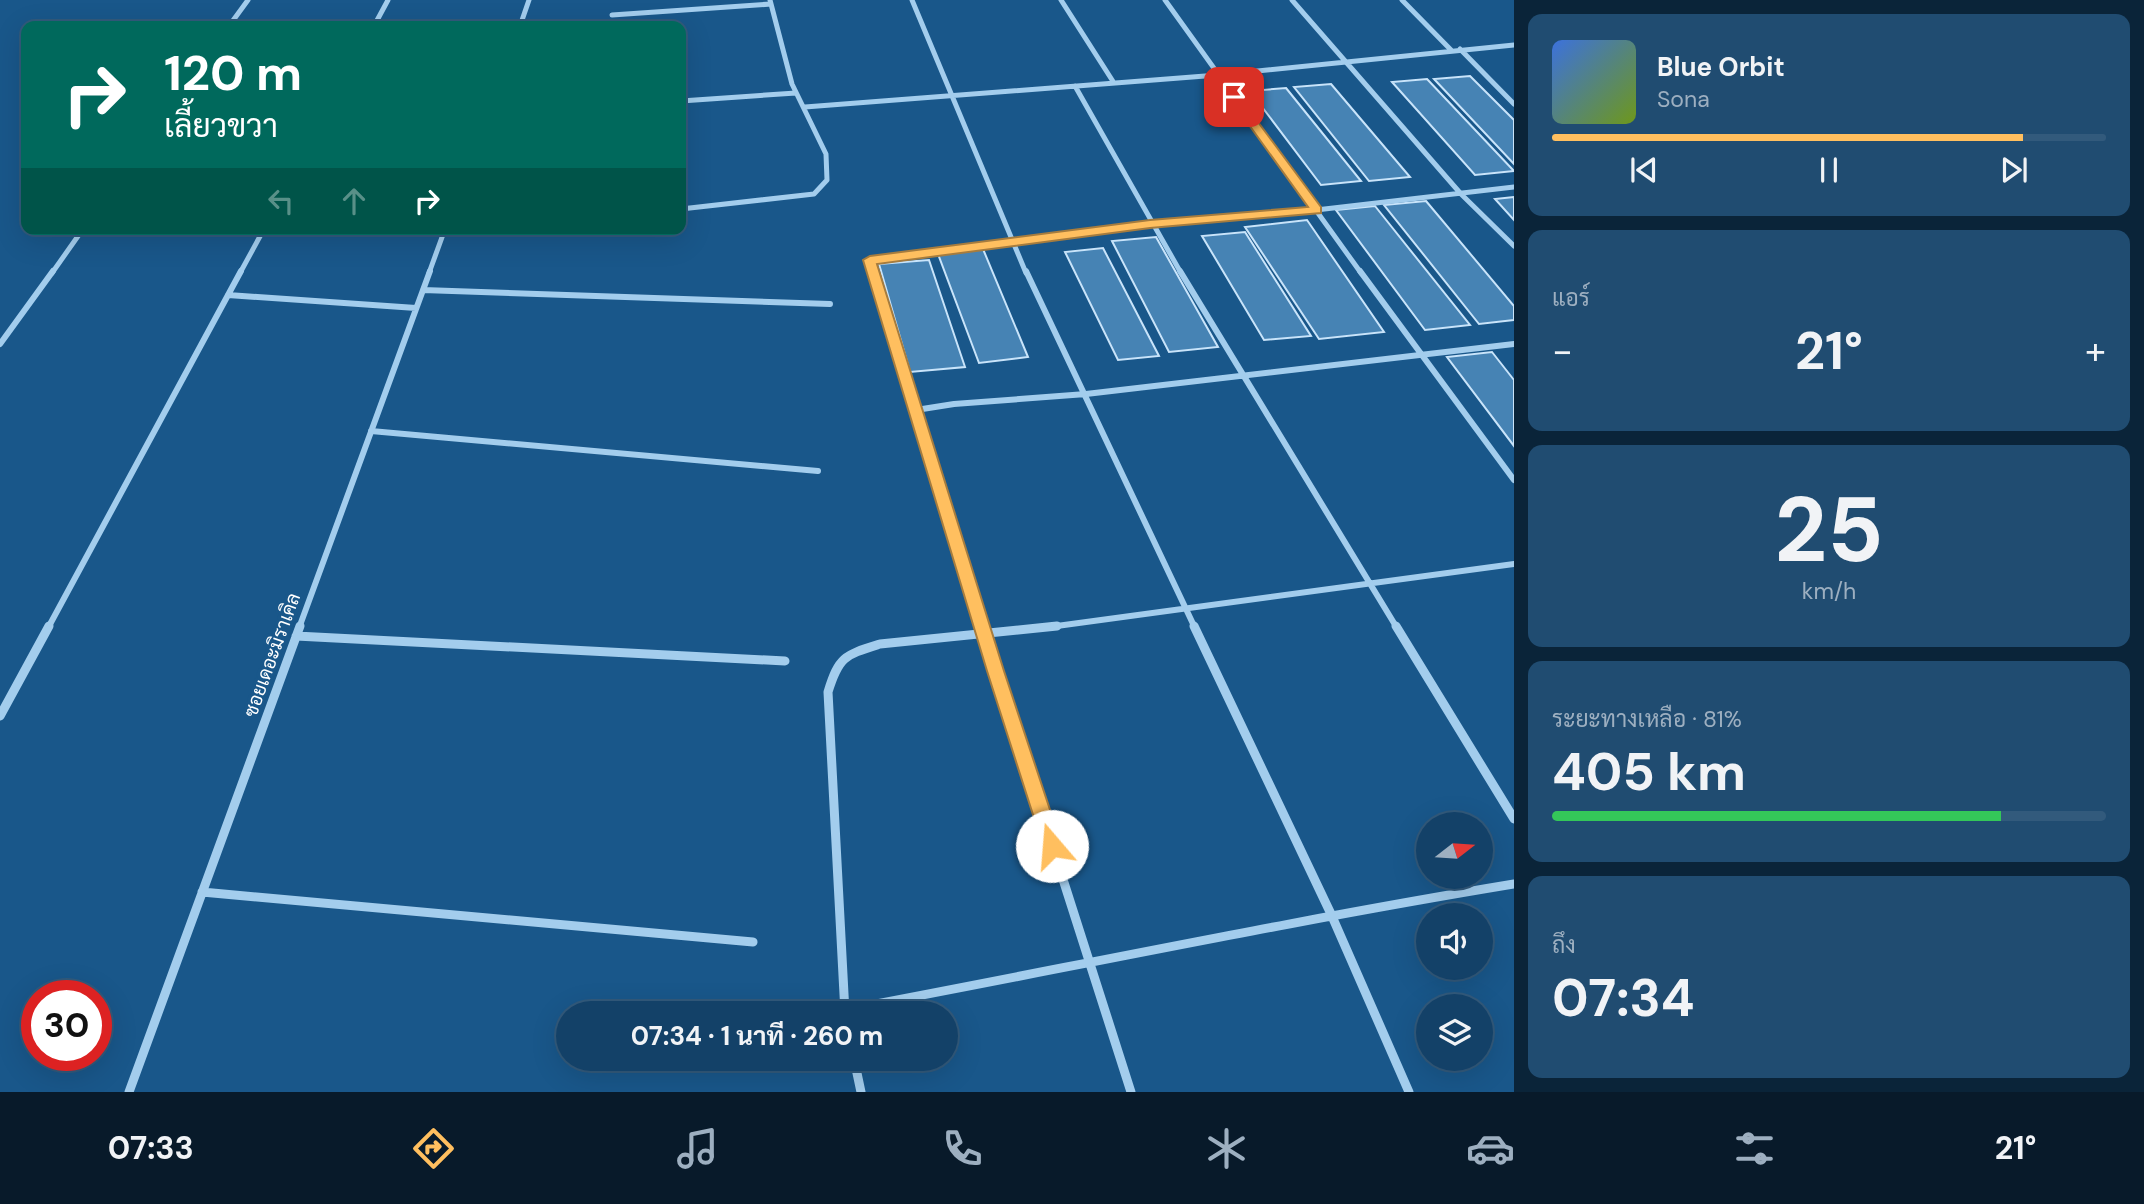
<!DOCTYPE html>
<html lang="th">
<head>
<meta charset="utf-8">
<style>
  :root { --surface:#134168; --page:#204c71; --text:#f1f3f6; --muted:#9dafc0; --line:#325a7c; --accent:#ffbf5f }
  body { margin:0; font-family:"DM Sans",Sarabun,sans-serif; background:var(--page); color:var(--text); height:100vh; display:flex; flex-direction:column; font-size:26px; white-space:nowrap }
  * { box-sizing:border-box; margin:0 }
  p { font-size:23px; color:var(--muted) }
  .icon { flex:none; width:38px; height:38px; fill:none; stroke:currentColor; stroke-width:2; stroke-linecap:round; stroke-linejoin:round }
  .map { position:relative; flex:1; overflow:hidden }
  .sheet { display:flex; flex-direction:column; gap:14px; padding:14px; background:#0a2439; width:630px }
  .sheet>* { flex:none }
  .top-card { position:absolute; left:21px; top:21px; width:665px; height:214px; border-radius:14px; box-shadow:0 7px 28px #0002,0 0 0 2px var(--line); background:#00695c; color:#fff; overflow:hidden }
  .needle { width:46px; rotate:73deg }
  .controls { position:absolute; left:1416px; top:812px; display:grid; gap:14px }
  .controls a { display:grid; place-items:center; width:77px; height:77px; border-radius:50%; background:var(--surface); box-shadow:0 7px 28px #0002,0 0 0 2px var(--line); font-size:35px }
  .speed { position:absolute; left:21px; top:980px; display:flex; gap:14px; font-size:35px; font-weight:700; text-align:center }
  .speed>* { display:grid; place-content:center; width:91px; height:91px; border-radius:50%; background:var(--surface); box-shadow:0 7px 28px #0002,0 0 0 2px var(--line); line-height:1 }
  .speed .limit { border:10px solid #d22; background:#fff; color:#111 }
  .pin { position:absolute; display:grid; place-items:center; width:60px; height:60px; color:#fff; margin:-30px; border-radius:14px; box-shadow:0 4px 10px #0006 }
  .me { position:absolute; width:77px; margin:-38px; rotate:342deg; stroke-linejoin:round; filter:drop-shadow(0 0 5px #0008) }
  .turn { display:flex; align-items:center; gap:24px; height:147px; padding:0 28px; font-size:32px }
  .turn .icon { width:91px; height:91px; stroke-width:2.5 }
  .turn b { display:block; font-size:49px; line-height:60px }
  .lanes { display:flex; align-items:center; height:66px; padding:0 28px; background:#0003; justify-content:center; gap:35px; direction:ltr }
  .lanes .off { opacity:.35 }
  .big { font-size:52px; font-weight:700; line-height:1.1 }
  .sheet .widget { flex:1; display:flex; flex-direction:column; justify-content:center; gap:10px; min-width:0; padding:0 24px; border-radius:14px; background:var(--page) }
  .sheet .dial { align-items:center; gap:0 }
  .dial b { font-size:91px; line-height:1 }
  .song { display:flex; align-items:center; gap:21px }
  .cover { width:84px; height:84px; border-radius:10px; background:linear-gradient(135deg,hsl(220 70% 55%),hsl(80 70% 35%)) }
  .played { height:7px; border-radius:4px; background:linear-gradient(90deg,var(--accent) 85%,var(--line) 85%) }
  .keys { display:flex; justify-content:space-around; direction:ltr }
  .heat { display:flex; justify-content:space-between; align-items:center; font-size:38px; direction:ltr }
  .charge { height:10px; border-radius:5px; background:linear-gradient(90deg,#34c759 81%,var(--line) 0) }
  .trip { position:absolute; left:556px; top:1001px; width:402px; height:70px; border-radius:35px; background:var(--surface); box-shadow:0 7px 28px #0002,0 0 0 2px var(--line); font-weight:700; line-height:70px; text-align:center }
  .tab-bar { display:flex; height:112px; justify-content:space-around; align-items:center; background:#081a2a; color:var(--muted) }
  .tab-bar .icon { width:49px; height:49px }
  .tab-bar .on { color:var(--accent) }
  .tab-bar b { font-size:32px; color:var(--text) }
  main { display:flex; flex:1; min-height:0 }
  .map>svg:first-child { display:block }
</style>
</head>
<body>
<main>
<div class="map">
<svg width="1514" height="1092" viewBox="0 0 1514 1092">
  <rect width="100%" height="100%" fill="#19578a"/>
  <!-- building -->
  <path fill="#4683b4" stroke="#c9e4fa" stroke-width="2" d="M1470,76L1514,120V164L1434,79Z
    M1427,79L1514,171L1475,175L1392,82Z
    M1331,84L1410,177L1369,181L1294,87Z
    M1286,88L1361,181L1321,185L1250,91Z
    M1514,197V220L1495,199Z
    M1426,201L1514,306V320L1479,324L1384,205Z
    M1375,206L1470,325L1425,330L1336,210Z
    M1307,220L1384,332L1319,339L1245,227Z
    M1245,232L1311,336L1264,340L1202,236Z
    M1156,237L1218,347L1169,352L1112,241Z
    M1103,248L1159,356L1118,360L1065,252Z
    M983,249L1028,357L979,363L938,254Z
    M929,260L965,367L910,372L879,264Z
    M1492,352L1514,380V446L1447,357Z"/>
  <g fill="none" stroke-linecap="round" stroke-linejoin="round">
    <!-- minor-far2 -->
    <path stroke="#a3cded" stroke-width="5" d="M912,0L1026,273
      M1061,0L1114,83
      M1165,0L1361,273
      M1292,0L1461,194L1514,246
      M1402,0L1451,50
      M612,15L771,4
      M229,26L248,0
      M374,26L388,0
      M520,26L529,0
      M1460,49L1514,104
      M1075,86L1181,273
      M681,101L796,93
      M805,107L1218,75L1514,45
      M681,209L814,194L827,180L826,154L792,84L770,0
      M52,273L83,229
      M240,273L264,229
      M429,273L445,229
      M874,273L870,260L1150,224L1316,210L1514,187"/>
    <!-- minor-far1 -->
    <path stroke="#a3cded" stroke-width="6" d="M873,271L983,628
      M1026,271L1195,628
      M1180,271L1397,628
      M1360,271L1514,480
      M423,290L830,304
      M228,295L416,308
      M0,344L53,271
      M916,410L954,404L1086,394L1514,344
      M371,431L818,471
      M48,628L241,271
      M299,628L430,271
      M1042,628L1514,564"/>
    <!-- minor -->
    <path stroke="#a3cded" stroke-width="9" d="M982,626L1131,1092
      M1194,626L1331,914L1409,1092
      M1396,626L1514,819
      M296,636L785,661
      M0,716L49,626
      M202,892L753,942
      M844,1010C1067,968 1290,921 1514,884
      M845,1013L828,692C839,656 845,655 880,644L1057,626
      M854,1059L861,1092
      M129,1092L300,626"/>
  </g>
  <!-- route -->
  <path fill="#ffbf5f" stroke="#a67c3e" stroke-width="2" d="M1231,95H1238L1321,207V213L1150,228L877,264L1004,671L1062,846L1059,853L1052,855L1046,853L1043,846L987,671L863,260L870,256L1150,220L1308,207L1229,97Z"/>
  <g text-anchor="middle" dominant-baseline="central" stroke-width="7" stroke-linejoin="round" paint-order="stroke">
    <!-- street labels -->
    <g font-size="19" fill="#fff" stroke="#19578a">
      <text transform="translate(272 655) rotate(-70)">ซอยเดอะมิราเคิล</text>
    </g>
  </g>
</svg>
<div class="controls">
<a><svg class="needle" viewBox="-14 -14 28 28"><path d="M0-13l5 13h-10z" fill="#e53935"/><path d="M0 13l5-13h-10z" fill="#9dafc0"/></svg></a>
<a><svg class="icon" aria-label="sound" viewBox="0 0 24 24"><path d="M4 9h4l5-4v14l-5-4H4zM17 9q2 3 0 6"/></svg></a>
<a><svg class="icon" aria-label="layers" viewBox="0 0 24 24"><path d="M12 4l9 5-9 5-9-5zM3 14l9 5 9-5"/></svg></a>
</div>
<div class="speed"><div class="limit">30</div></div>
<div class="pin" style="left:1234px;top:97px;background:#d93025"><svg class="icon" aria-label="arrive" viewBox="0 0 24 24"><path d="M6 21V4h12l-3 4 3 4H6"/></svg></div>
<svg class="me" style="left:1052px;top:846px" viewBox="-20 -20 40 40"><circle r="19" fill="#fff"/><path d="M0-13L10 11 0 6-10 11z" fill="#ffbf5f"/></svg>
<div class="trip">07:34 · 1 นาที · 260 m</div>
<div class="top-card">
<div class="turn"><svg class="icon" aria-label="right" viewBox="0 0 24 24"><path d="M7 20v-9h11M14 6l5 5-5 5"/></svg><div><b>120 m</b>เลี้ยวขวา</div></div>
<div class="lanes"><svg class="icon off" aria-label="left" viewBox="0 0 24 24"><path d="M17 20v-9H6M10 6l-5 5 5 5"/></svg><svg class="icon off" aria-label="ahead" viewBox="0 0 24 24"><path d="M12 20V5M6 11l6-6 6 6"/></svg><svg class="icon" aria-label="right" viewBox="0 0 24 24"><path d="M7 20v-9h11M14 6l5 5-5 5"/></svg></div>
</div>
</div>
<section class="sheet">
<div class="widget">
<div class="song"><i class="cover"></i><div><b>Blue Orbit</b><p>Sona</p></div></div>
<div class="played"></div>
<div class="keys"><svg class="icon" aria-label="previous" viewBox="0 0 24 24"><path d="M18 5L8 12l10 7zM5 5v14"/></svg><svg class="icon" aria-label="pause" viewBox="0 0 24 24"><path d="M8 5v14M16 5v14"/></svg><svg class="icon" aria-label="next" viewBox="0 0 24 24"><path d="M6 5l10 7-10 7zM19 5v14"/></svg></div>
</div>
<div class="widget"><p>แอร์</p>
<div class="heat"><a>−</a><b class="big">21°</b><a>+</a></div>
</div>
<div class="widget dial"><b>25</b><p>km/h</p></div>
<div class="widget"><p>ระยะทางเหลือ · 81%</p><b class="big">405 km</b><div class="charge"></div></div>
<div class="widget"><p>ถึง</p><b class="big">07:34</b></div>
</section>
</main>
<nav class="tab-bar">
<b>07:33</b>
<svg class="icon on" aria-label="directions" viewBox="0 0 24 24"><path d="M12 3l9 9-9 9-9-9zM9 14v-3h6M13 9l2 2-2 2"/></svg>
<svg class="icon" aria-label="music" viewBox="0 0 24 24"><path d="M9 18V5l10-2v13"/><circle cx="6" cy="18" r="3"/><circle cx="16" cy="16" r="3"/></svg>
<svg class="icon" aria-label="phone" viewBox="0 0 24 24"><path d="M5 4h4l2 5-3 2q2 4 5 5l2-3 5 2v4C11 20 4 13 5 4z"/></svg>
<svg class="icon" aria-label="climate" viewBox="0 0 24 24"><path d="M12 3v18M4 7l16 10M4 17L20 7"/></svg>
<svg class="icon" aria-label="car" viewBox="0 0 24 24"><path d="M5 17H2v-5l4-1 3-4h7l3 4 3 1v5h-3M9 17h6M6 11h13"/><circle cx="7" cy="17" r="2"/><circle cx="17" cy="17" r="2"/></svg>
<svg class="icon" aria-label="filters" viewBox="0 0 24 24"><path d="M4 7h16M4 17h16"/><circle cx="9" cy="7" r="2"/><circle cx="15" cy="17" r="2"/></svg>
<b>21°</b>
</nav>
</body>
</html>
